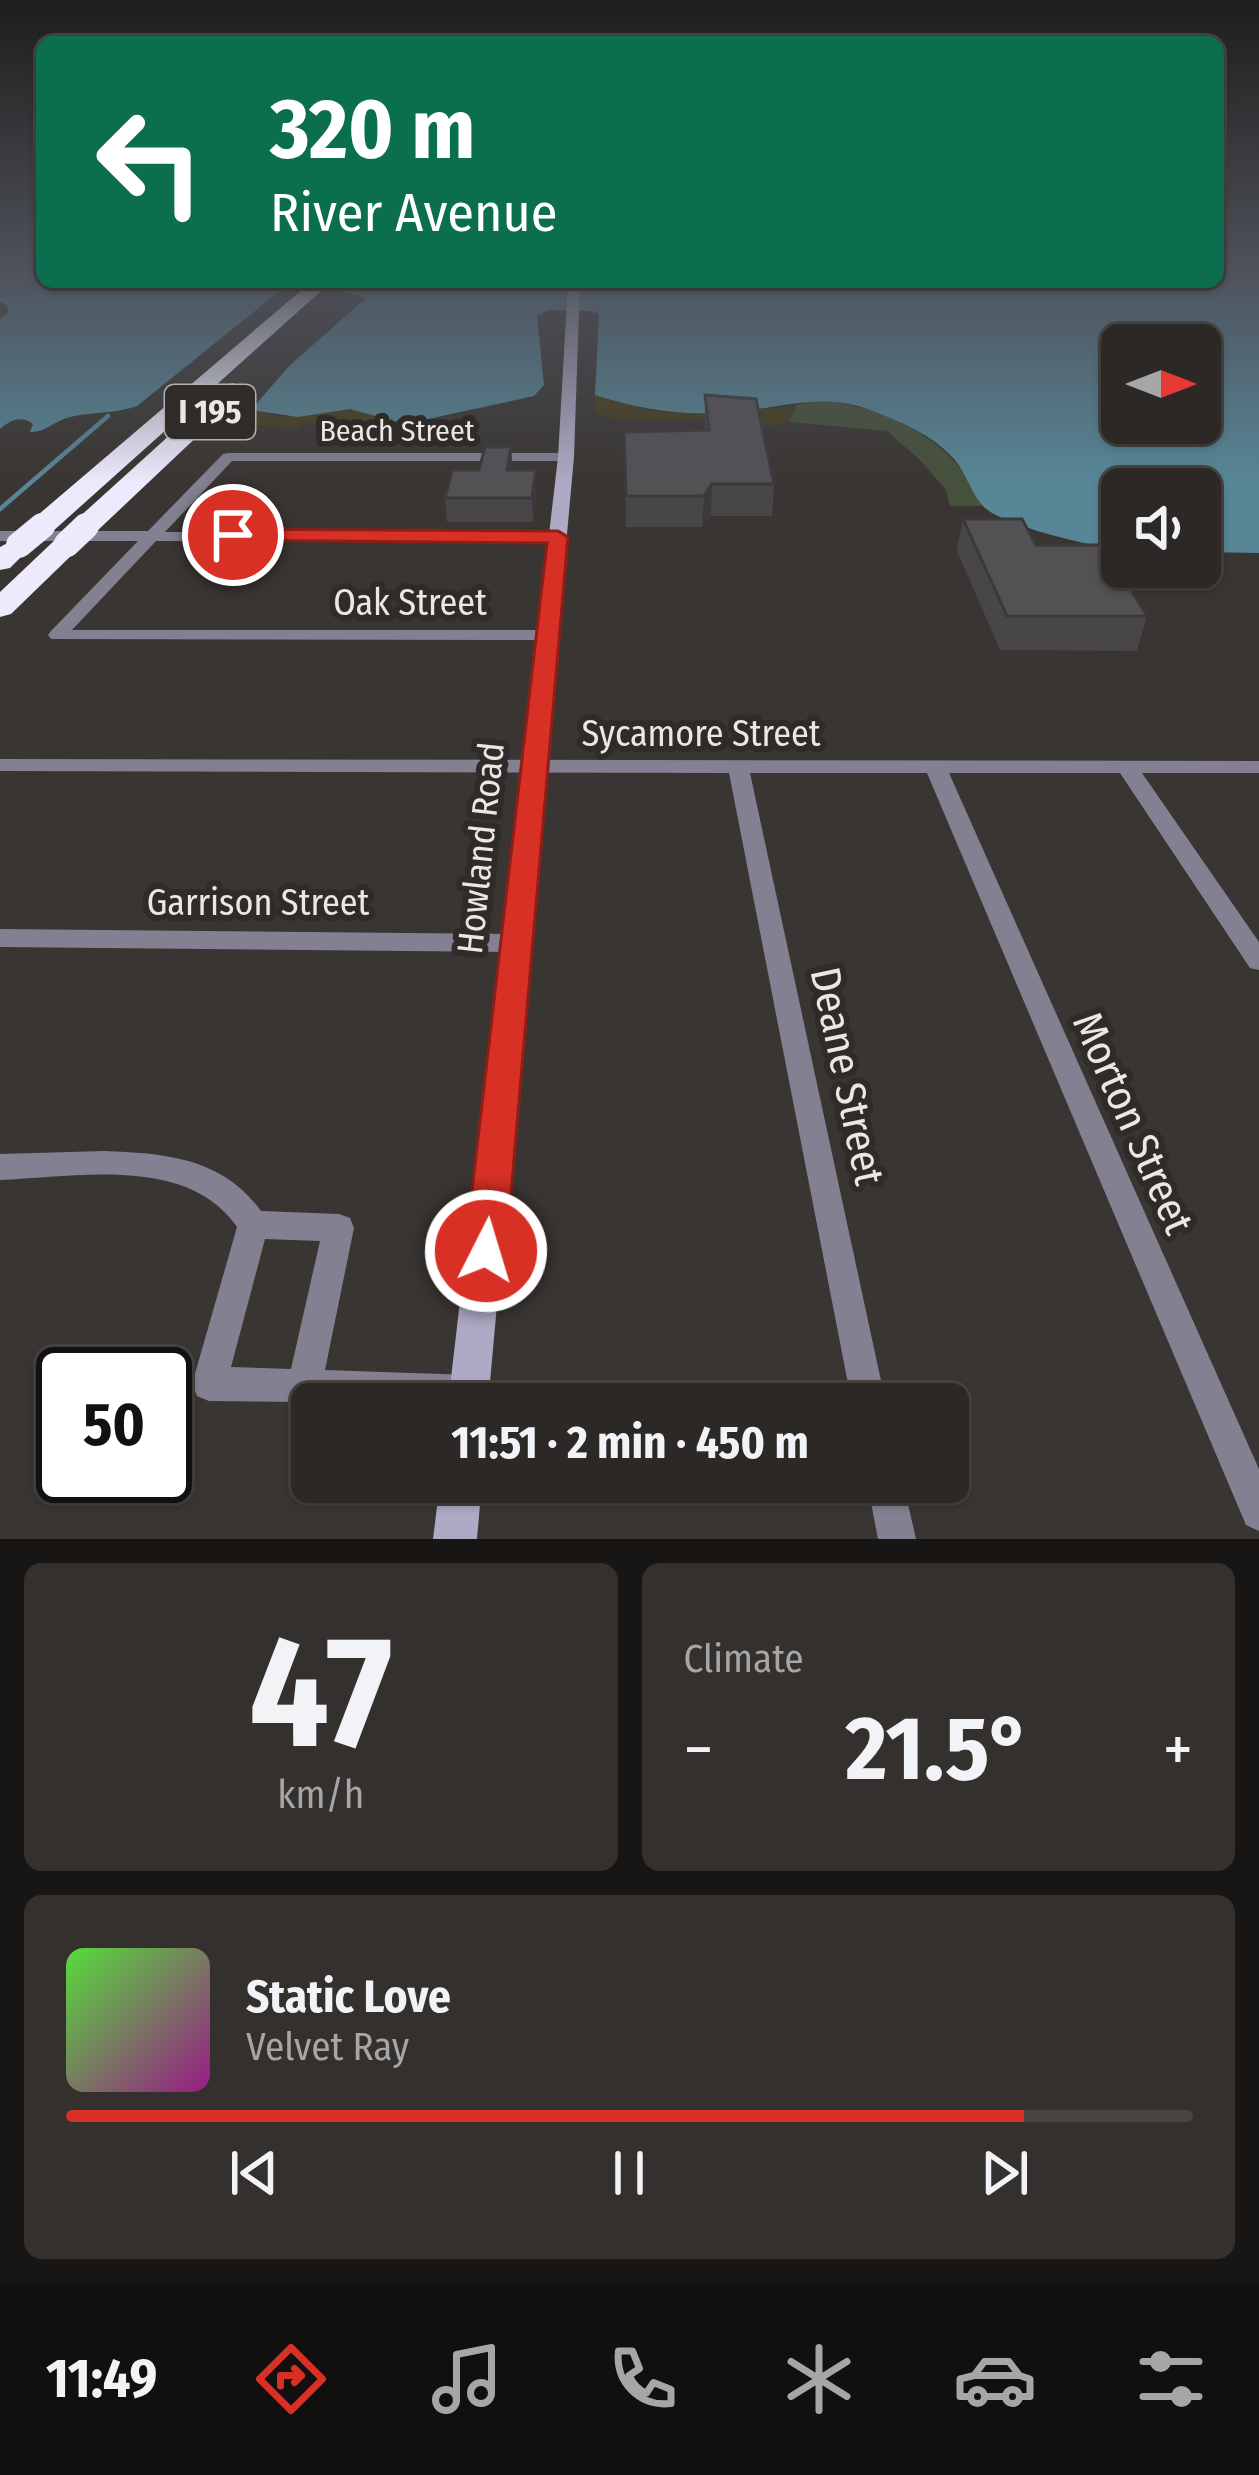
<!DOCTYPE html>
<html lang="en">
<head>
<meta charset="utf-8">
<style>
  :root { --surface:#2b2826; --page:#33302e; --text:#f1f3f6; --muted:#a6a6a7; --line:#474443; --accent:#d93025 }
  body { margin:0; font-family:"Fira Sans Condensed",sans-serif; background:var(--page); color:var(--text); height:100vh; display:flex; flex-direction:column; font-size:45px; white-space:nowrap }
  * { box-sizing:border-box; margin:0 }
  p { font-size:39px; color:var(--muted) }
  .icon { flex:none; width:66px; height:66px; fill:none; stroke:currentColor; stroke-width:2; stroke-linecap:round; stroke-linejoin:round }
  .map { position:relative; height:1539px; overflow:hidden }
  .sheet { display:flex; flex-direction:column; gap:24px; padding:24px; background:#181615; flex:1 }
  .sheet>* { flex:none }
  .hud { position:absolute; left:36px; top:36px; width:1188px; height:252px; border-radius:18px; box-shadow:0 3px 9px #0004,0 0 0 3px var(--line); background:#0b6e4f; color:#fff; overflow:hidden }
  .needle { width:78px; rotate:90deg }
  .fabs { position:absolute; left:1101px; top:324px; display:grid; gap:24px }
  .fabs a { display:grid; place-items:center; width:120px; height:120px; border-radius:18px; background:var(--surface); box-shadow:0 3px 9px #0004,0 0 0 3px var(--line); font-size:60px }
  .speed { position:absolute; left:36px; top:1347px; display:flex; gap:24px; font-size:60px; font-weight:700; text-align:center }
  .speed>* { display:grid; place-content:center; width:156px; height:156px; border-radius:50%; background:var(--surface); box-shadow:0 3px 9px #0004,0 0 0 3px var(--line); line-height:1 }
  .speed .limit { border:6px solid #111; border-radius:18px; background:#fff; color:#111 }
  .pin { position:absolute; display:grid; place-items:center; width:102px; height:102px; color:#fff; margin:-51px; border:6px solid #fff; border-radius:50%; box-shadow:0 3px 12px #0007 }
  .me { position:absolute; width:132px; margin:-66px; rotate:5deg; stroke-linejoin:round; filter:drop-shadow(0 0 9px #0008) }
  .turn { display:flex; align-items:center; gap:42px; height:252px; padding:0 36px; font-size:54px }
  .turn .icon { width:156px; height:156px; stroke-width:2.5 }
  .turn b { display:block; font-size:84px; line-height:102px }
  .big { font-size:90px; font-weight:700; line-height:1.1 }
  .sheet .widget { flex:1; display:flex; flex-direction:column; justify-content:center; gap:18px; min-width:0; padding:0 42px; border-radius:18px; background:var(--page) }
  .sheet .dial { align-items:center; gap:0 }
  .dial b { font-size:156px; line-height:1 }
  .song { display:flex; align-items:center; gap:36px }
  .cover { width:144px; height:144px; border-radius:18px; background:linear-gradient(135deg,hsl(110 70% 55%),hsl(310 70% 35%)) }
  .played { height:12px; border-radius:6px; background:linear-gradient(90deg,var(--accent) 85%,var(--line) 85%) }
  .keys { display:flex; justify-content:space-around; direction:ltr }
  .heat { display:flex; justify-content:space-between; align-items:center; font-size:66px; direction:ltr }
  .sheet .tiles { flex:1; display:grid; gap:24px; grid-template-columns:1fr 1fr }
  .widget:last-child { grid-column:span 2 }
  .trip { position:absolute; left:291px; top:1383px; width:678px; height:120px; border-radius:18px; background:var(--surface); box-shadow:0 3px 9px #0004,0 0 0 3px var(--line); font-weight:700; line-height:120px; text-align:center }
  .tab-bar { display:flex; height:192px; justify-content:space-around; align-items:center; background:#11100f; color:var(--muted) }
  .tab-bar .icon { width:84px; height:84px }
  .tab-bar .selected { color:var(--accent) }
  .tab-bar b { font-size:54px; color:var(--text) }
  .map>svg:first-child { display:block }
</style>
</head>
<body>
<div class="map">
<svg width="1259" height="1539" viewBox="0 0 1259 1539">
  <rect width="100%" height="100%" fill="#393532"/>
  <!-- green -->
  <path fill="#46513b" d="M822,400C890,409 957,441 982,506H950L946,490L919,459L887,431L789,422L796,405Z"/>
  <!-- sand -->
  <path fill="#463e1d" d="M595,395L651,412L797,408L789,422C767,429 754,421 732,420C687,418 639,425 595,414Z
    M350,409L393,421H419C390,446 338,423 305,423L299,428L232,425L251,410L283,417Z"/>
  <!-- water -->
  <path fill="#578696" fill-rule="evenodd" d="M0,268H42V282H542L560,288L597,287L601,282H1218V268H1259V553L1200,552V489H1122V550C1095,547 998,525 982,505C971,492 965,471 954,459C932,434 899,421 867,409C822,392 777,409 731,412C680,416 643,410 595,395L599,314L593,311L548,310L537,316L544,385L534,396L419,421H393L350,409L298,417L251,410L289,366L366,298L329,288L287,285L137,406C111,415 91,411 67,418C53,422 46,432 30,432L33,424C22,415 10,420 0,429V319L8,312L7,305L0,302ZM1122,345H1200V423H1122Z"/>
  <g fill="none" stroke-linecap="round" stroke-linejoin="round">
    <!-- stream -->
    <path stroke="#578696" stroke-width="4.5" d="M0,509L108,416"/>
    <!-- street -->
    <path fill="#838091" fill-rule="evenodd" d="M228,453H566L573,457L566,461H232L165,532H558L566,537L558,542L156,541L72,630H548L557,635L548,640L51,639L48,635L51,631L138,541H0V531H148L223,454Z
      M0,759L1259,761V773H1142L1259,942V970L1250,968L1120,773H949L1259,1469V1531L1246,1525L927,773H750L886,1404H852L729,773L0,771Z
      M0,929L516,934L525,937L528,943L525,949L516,952L0,947Z
      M104,1151C165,1153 223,1158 261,1211L339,1214L350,1218L354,1228L325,1370L470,1375L482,1380L487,1392L482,1404L209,1401L197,1396L192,1384L237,1227C188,1155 76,1177 0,1180V1154ZM265,1239L320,1241L291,1369L231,1367Z
      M867,1482H903L916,1539H878Z"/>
    <!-- secondary -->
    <path fill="#aea9c4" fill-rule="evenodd" d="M568,282H580L574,457L488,1404H448L558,457Z
      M440,1482H482L477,1539H433Z"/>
    <!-- highway -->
    <path fill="#eceafb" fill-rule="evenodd" d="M311,282H331L52,532H32L29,526L32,520Z
      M233,383L244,390L241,395L96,532H76L73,526L76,520L225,385Z
      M67,536L81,544L77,550L11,614L0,617V592L57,538Z
      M19,537L33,545L10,568L0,570V547Z"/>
    <!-- highway-bridge -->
    <path stroke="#eceafb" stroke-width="26" d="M67,544L86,526
      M19,545L42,526"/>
  </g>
  <!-- wall -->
  <path fill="#484649" d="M705,395L774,484L772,516H711L702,527H626L624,432L705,430Z
    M512,470L537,493L533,522H447L445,498Z
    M963,519L1036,545L1147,616L1137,651L1000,650L957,551Z"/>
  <!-- shaded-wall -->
  <path fill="#3b393c" d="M511,447L513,469L507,470Z
    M536,470L537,493L533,522L532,498Z
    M712,484L711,516L702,527L704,496Z"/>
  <!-- building -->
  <path fill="#545155" stroke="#3b393c" stroke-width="3" d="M705,395L756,399L774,484H712L704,496H626L624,432L709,430Z
    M485,447H511L507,470H536L532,498H445L452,470H479Z
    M963,519H1022L1036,545H1103L1147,616H1007Z"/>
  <!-- sky -->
  <linearGradient id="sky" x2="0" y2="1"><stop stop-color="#1f1d1c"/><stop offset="0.55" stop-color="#4e515a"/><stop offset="1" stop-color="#4e515a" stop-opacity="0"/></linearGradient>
  <rect width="1259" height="483" fill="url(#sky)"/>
  <!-- route -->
  <path fill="#d93025" stroke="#8d1f18" stroke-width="3" d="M233,529L558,531L568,537L506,1251L500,1265L486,1270L471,1265L465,1251L547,543L226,540V531Z"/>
  <g text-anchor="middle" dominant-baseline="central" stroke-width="12" stroke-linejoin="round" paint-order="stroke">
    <!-- far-street labels -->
    <g font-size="30" fill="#eae8e6" stroke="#2f2b29">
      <text x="397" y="431">Beach Street</text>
    </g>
    <!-- shield labels -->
    <rect fill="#2f2b29" stroke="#b2afad" stroke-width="3" x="165" y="385" width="90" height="54" rx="9"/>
    <g font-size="33" font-weight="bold" fill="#eae8e6">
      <text x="210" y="412">I 195</text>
    </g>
    <!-- street labels -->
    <g font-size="36" fill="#eae8e6" stroke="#2f2b29">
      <text x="410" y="603">Oak Street</text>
      <text x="701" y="734">Sycamore Street</text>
      <text transform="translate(481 848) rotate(-84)">Howland Road</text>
      <text x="258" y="903">Garrison Street</text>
    </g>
    <!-- near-street labels -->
    <g font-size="42" fill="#eae8e6" stroke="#2f2b29">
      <text transform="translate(847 1076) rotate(78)">Deane Street</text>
      <text transform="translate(1133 1123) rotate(66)">Morton Street</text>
    </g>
  </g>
</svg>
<div class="fabs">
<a><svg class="needle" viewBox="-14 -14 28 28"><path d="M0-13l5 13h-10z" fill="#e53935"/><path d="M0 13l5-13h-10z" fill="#a6a6a7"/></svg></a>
<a><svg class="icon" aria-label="sound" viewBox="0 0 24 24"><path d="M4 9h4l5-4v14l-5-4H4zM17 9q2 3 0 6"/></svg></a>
</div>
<div class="speed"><div class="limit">50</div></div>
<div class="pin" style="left:233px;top:535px;background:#d93025"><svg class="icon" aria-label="arrive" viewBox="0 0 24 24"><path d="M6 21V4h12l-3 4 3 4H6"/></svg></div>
<svg class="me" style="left:486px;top:1251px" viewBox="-20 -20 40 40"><circle r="17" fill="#d93025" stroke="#fff" stroke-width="3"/><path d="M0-11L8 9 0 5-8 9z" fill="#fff"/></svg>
<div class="trip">11:51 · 2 min · 450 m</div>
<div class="hud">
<div class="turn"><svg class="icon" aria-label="left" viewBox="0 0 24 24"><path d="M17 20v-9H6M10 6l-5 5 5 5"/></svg><div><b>320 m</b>River Avenue</div></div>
</div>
</div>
<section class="sheet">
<div class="tiles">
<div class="widget dial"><b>47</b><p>km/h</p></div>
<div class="widget"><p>Climate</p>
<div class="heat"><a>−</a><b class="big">21.5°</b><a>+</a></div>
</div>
<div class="widget">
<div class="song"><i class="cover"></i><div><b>Static Love</b><p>Velvet Ray</p></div></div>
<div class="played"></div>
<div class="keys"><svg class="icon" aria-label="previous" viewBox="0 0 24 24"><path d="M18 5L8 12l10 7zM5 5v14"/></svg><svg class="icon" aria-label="pause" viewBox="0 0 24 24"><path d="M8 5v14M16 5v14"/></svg><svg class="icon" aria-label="next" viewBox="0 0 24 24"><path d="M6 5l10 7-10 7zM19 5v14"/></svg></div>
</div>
</div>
</section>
<nav class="tab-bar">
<b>11:49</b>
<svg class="icon selected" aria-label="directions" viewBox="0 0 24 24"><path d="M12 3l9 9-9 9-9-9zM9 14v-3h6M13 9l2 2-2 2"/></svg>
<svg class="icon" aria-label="music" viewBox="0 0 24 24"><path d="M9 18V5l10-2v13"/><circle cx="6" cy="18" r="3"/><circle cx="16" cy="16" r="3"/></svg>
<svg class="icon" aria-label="phone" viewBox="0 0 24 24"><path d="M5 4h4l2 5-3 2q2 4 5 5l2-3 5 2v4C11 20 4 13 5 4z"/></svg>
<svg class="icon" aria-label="climate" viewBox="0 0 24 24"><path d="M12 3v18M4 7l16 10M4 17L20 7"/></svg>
<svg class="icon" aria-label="car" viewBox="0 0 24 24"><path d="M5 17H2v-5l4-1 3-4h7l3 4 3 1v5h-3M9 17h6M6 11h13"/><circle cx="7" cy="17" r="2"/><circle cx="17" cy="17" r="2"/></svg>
<svg class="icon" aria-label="filters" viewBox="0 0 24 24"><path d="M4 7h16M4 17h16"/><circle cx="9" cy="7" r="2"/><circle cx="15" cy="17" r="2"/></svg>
</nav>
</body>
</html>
